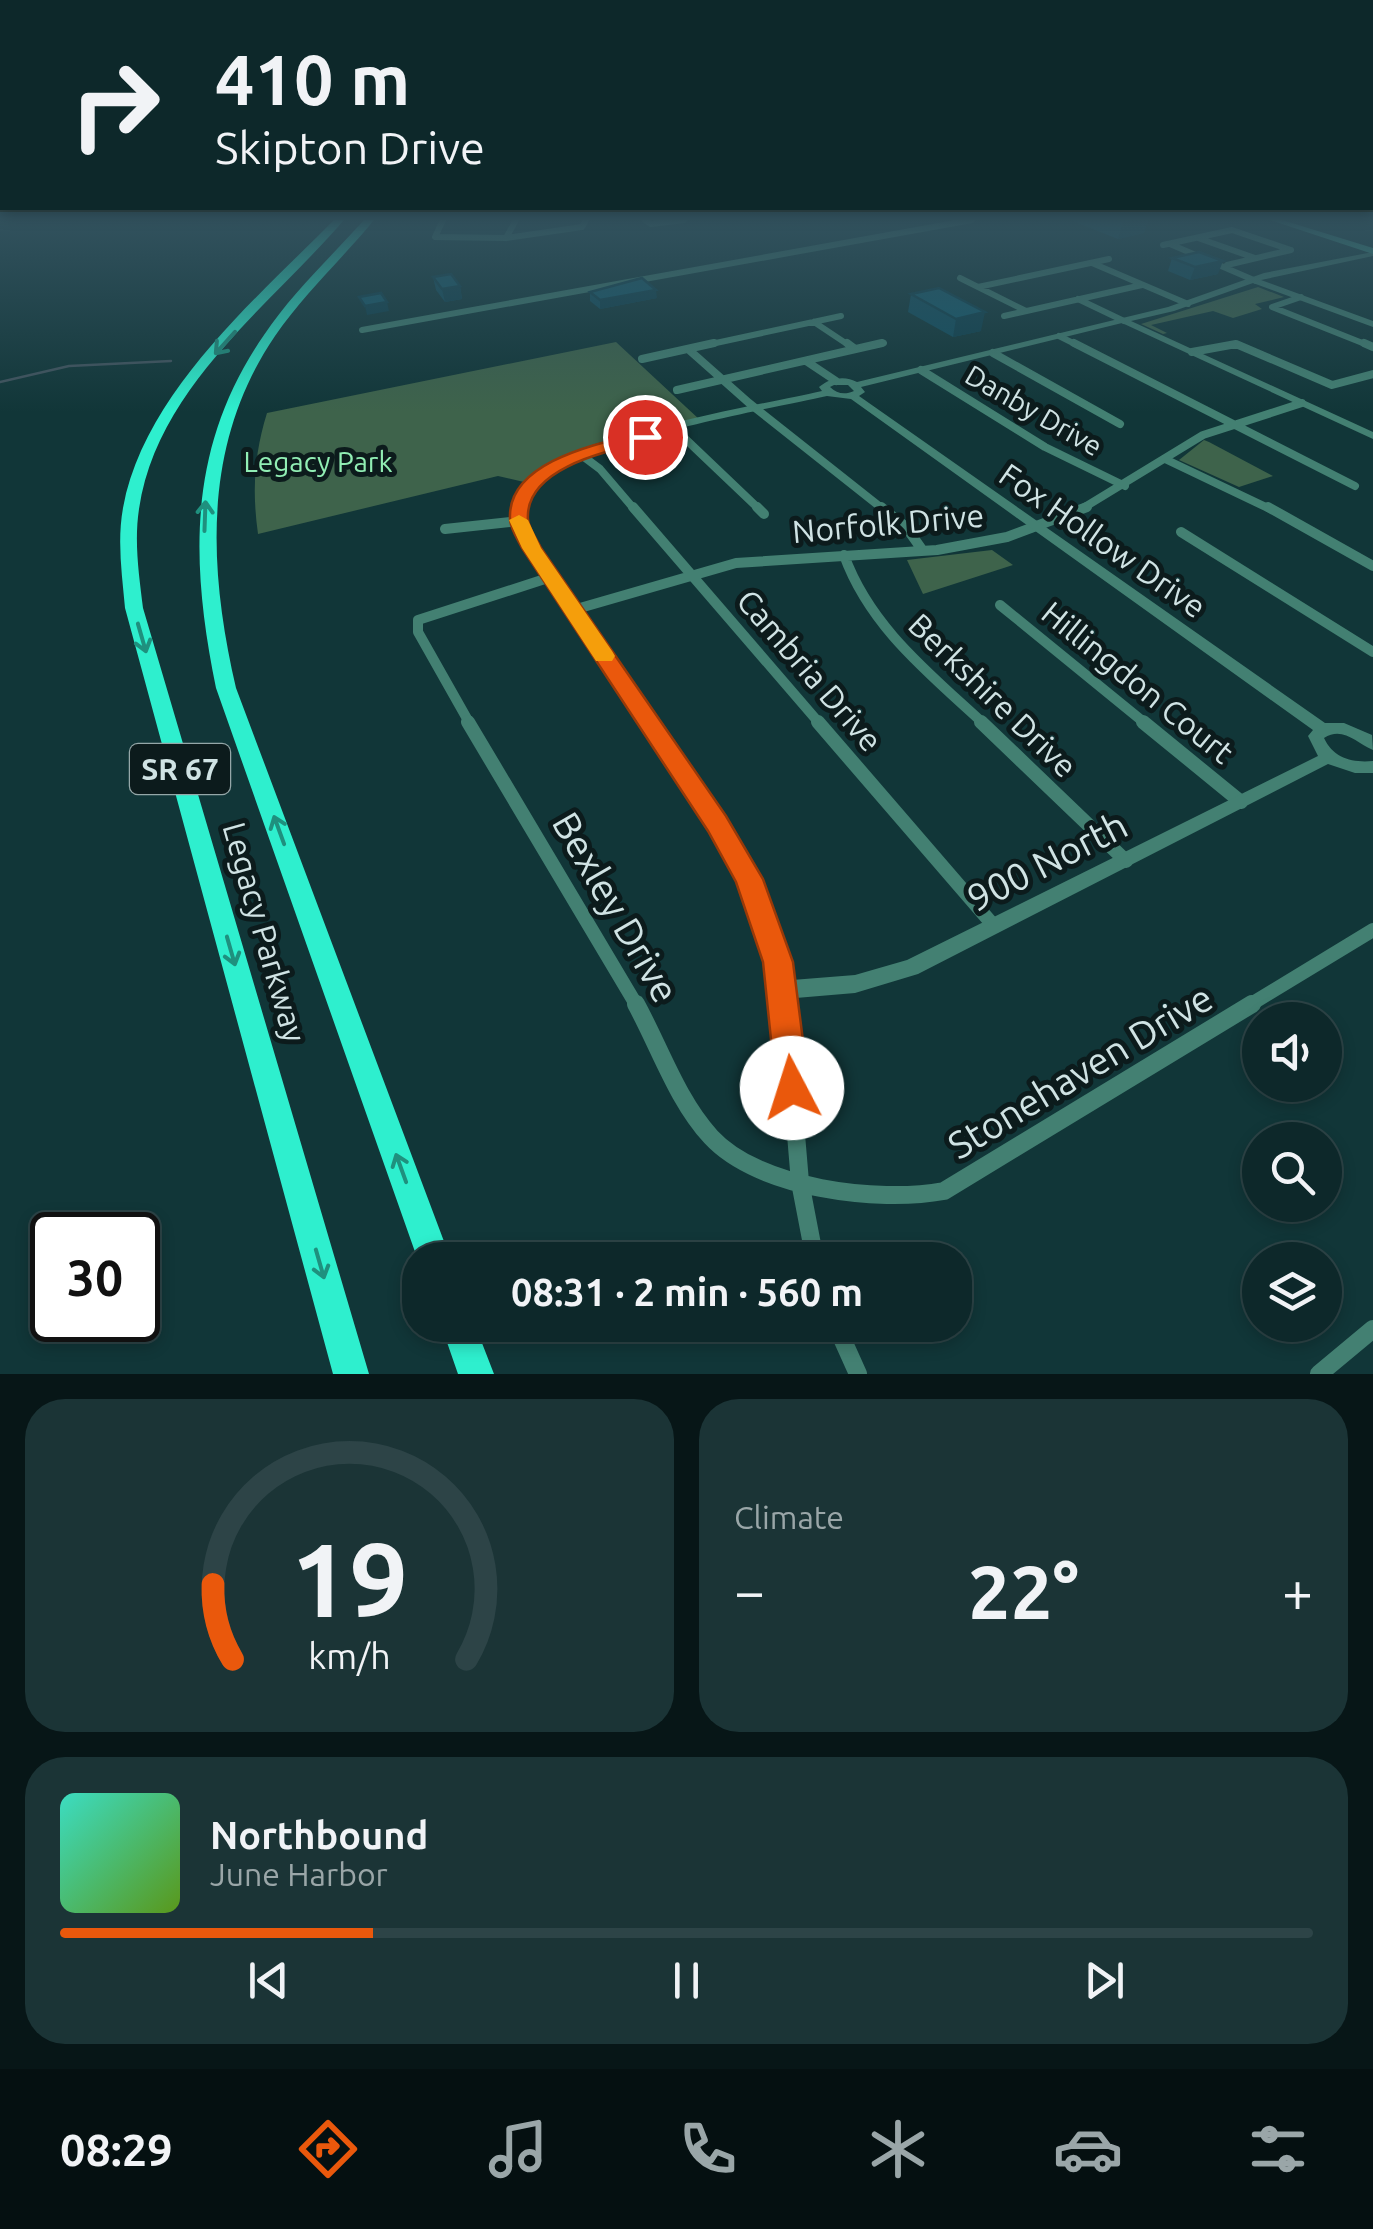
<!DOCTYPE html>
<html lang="en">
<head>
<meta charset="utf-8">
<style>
  :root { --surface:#0d282a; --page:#1b3436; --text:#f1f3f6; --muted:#9aa6a8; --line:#2d4447; --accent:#ea580c }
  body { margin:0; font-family:Ubuntu,sans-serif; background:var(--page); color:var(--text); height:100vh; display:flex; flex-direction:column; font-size:38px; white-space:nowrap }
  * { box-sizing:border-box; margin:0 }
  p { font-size:32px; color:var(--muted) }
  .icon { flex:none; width:55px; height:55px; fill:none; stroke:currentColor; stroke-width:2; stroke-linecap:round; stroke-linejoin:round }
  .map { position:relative; height:1374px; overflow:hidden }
  .side { display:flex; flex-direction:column; gap:25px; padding:25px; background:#071617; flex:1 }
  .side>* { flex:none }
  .guide { position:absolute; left:0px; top:0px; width:1375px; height:210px; box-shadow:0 5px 15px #0003,0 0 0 2px var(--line); background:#0d282a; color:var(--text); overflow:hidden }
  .fabs { position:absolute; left:1242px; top:1002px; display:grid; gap:20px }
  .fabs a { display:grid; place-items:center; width:100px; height:100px; border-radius:50%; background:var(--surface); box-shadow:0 5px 15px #0003,0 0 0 2px var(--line); font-size:50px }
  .speed { position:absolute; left:30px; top:1212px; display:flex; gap:20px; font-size:50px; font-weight:700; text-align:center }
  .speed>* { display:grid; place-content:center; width:130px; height:130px; border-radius:50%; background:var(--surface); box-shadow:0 5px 15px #0003,0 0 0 2px var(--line); line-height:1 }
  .speed .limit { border:5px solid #111; border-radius:15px; background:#fff; color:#111 }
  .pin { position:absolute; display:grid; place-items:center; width:85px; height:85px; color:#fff; margin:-42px; border:5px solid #fff; border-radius:50%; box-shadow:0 2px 10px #0007 }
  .me { position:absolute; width:110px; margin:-55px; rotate:355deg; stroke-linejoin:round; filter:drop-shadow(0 0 8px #0008) }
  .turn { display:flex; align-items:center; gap:35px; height:210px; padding:0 50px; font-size:45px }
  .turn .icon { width:130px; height:130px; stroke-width:2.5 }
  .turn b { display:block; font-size:70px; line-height:85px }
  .big { font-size:75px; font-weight:700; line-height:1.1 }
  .side .tile { flex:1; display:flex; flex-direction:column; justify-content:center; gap:15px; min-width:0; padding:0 35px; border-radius:40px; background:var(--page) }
  .side .dial { align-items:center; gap:0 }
  .dial svg { height:260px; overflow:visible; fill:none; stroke:var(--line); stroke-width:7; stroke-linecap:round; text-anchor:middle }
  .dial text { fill:var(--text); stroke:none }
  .song { display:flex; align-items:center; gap:30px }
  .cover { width:120px; height:120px; border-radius:15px; background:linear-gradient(135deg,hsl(170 70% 55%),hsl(90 70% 35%)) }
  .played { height:10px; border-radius:5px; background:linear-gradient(90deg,var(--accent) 25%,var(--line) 25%) }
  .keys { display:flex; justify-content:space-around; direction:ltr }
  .heat { display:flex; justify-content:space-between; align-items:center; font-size:55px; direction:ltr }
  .side .tiles { flex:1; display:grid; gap:25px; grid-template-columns:1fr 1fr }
  .tile:last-child { grid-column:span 2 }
  .trip { position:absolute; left:402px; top:1242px; width:570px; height:100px; border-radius:40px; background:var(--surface); box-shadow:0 5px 15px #0003,0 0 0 2px var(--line); font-weight:700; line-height:100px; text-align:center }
  .dock { display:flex; height:160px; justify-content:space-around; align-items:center; background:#051011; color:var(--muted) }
  .dock .icon { width:70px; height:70px }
  .dock .active { color:var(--accent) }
  .dock b { font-size:45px; color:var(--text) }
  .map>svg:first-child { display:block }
</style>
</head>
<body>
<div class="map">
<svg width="1373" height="1374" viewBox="0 0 1373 1374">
  <rect width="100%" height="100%" fill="#113638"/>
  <!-- green -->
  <path fill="#3e634b" d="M1258,287L1284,297L1255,304L1262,309L1233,318L1213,311L1151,325L1167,333L1163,334L1141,324Z
    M616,342L700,420C641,434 571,440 524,482L498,476L258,534C252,491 254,455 267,413Z
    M1204,440L1209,442L1273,476L1239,487L1179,460Z
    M992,550L1013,565L923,594L907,560Z"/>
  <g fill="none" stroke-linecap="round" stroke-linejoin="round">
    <!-- stream -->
    <path stroke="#42545e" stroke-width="2.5" d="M0,382L69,366L171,361"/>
    <!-- minor-far4 -->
    <path stroke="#438072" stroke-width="6" d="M443,220L435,237L506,238L582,227L586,220
      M645,220L651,224L684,220
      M506,238L516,220
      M1198,238L1255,258
      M1170,244L1256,281
      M1163,245L1232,230L1291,250
      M1092,263L1188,304
      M1227,265L1291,250
      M960,278L1026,311
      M978,287L1109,259
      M1301,297L1272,307L1370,346
      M1078,299L1124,321
      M1004,316L1142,285
      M814,322L850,346
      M362,330L972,220
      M1059,336L1079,346
      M702,346L841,316
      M871,346L884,343
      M1225,346H1241"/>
    <!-- minor-far3 -->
    <path stroke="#438072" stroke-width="8" d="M847,343L855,349
      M1074,343L1355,486
      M1364,343L1373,347
      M688,349L749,403L884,510
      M1192,352L1236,344L1332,385L1373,374
      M993,353L1120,424
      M642,359L714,343
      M806,361L836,381
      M921,370L1045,447L1125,486
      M677,390L882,343
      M676,430L760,510
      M580,454L600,469L635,510
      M1165,459L1272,510
      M1080,510L1203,435L1302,403"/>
    <!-- minor-far2 -->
    <path stroke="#438072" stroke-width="10" d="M633,507L820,724
      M757,507L764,514
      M881,507L906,527L923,551
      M1268,507L1373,566
      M445,529L519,521
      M1181,532L1373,652
      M844,555C870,627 929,673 984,724
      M1000,605L1146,724
      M573,610L736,563L937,550L1007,537L1087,507
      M470,724L418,632V620L551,577"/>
    <!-- minor-far1 -->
    <path stroke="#438072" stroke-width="14" d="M468,722L637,1006
      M818,722L994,926
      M981,722L1126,861
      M1143,722L1241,802
      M784,990L785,1006
      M1248,1006L1373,930"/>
    <!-- minor -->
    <path stroke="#438072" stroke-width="18" d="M636,1004C660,1048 677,1100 711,1137C759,1189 878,1203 944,1191L1252,1004
      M785,1004L800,1182L815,1260
      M836,1325L858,1374
      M1319,1374L1373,1329"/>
    <!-- tertiary -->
    <path fill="#438072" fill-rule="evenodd" d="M1373,252V256L1261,280L1373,321V327L1253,283L1174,311L1131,321L1373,432V439L1122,323L861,387L865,392L859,396L1325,723H1344L1372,735L1373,750C1356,743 1343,726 1324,738C1333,758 1352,763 1373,761V773H1355L1328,764L918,974L855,993L784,999L777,997L759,928L733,866L520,539C511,518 512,499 528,482C571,436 756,406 822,391L819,387C829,378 845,375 857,382L1168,307L1264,273ZM834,385H848L854,391C845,395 837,394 830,387ZM827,396L851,399L1313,730L1308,736L1318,756L907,960L855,975L792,980L779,928L747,858L537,548C527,530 520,509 534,490C567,443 766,410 827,396Z"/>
    <!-- secondary -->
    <path fill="#43ad97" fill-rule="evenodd" d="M1270,220H1282L1373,248V254Z"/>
    <!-- motorway -->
    <path fill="#2eefce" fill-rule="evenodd" d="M334,220H344C269,307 157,387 139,509C134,542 139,575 143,608L369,1374H333L125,608C122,575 117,541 123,508C144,393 256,299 334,220Z
      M364,220H374C342,259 304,294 275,336C202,443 208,567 236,688L451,1260H420V1266L216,688C190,561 187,446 264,335C292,293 330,258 364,220Z
      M441,1325H475L494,1374H458Z"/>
  </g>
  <!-- wall -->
  <path fill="#104e5f" d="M1070,220H1148L1144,233L1118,239Z
    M1172,258L1218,274L1190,280L1168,271Z
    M433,277L460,286L462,299L445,302L436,290Z
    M590,292L657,298L600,309L590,301Z
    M911,294L981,331L953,337L908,312Z"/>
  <!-- shaded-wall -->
  <path fill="#0d404d" d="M1137,220H1148L1144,233L1118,239L1123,222Z
    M1223,261L1218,274L1190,280L1195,267Z
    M460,286L462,299L445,302L442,289Z
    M656,290L657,298L600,309V300Z
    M387,302L389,311L367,315L365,306Z
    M985,312L981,331L953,337L956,319Z"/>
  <!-- building -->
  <path fill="#135b6e" stroke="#0d404d" stroke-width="2.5" d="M1199,252L1223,261L1195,267L1172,258Z
    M451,274L460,286L442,289L433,277Z
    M642,278L656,290L600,300L590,292Z
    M939,288L985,312L956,319L911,294Z
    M381,293L387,302L365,306L359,297Z"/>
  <!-- one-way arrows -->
  <defs><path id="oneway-shaft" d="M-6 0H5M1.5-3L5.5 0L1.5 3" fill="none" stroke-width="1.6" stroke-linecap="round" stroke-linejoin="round" transform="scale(2.5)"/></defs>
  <g stroke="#1f907e">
    <use href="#oneway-shaft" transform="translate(225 343) rotate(132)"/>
    <use href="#oneway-shaft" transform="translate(205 516) rotate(-88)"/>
    <use href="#oneway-shaft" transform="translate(142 638) rotate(74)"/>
    <use href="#oneway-shaft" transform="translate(279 830) rotate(-110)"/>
    <use href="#oneway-shaft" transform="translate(231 951) rotate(74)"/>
    <use href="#oneway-shaft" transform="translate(401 1168) rotate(-110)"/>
    <use href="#oneway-shaft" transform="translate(320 1264) rotate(74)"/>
  </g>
  <!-- sky -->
  <linearGradient id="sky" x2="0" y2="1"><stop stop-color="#091e1f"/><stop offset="0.53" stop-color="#32525e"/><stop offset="1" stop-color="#32525e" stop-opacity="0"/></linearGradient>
  <rect width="1373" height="412" fill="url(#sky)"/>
  <!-- route -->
  <path fill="#ea580c" stroke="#983908" stroke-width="2.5" d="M645,432L650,434V441C613,450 524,466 528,520C529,529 537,540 541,548L726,816L763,879L793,962L809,1088L804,1100L792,1105L781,1100L776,1088L763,962L736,882L708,831L522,548C518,540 510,528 510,519C507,460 602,443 645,432Z"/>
  <!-- slow -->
  <path fill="#f59e0b" d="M519,515L528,520L541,548L612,651L615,656L612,661H596L522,548L509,520Z"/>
  <g text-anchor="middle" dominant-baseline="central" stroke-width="10" stroke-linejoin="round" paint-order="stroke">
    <!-- far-street labels -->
    <g font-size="28" fill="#d0e3e4" stroke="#0c1b1c">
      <text transform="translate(1034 410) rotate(30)">Danby Drive</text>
    </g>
    <!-- far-park labels -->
    <g font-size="28" fill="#91eeb4" stroke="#0c1b1c">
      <text x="318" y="461">Legacy Park</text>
    </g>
    <!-- shield labels -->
    <rect fill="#0c1b1c" stroke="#95a7a8" stroke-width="2.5" x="130" y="744" width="100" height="50" rx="8"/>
    <g font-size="30" font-weight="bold" fill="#d0e3e4">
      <text x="180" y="769">SR 67</text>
    </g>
    <!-- street labels -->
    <g font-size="32" fill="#d0e3e4" stroke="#0c1b1c">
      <text transform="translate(888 523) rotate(-5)">Norfolk Drive</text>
      <text transform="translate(1103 540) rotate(35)">Fox Hollow Drive</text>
      <text transform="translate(810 670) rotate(49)">Cambria Drive</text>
      <text transform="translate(1138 682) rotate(39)">Hillingdon Court</text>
      <text transform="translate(993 695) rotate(44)">Berkshire Drive</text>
      <text transform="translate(265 932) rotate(74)">Legacy Parkway</text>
    </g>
    <!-- near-street labels -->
    <g font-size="38" fill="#d0e3e4" stroke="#0c1b1c">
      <text transform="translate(1047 861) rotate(-27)">900 North</text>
      <text transform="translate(616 907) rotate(60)">Bexley Drive</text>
      <text transform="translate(1080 1071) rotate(-31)">Stonehaven Drive</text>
    </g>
  </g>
</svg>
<div class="fabs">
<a><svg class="icon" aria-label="sound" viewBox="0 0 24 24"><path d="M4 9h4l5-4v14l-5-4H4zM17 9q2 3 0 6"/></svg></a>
<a><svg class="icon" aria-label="search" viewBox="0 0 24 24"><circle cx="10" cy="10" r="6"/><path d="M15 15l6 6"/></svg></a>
<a><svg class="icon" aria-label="layers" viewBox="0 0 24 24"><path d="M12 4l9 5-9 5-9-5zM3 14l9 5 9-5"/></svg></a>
</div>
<div class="speed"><div class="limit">30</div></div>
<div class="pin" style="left:645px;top:437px;background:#d93025"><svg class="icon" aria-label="arrive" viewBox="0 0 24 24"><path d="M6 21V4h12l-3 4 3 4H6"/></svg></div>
<svg class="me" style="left:792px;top:1088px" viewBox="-20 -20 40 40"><circle r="19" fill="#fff"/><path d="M0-13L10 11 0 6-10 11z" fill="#ea580c"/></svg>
<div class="trip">08:31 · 2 min · 560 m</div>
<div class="guide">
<div class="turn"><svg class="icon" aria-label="right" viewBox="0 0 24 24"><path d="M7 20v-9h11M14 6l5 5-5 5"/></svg><div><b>410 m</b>Skipton Drive</div></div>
</div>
</div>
<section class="side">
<div class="tiles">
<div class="tile dial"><svg viewBox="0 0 100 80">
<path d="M14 69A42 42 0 1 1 86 69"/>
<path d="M14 69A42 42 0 0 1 8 46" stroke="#ea580c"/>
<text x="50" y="56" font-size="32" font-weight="700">19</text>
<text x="50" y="72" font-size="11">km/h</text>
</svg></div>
<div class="tile"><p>Climate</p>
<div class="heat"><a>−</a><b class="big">22°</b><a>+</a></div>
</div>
<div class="tile">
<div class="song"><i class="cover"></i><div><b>Northbound</b><p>June Harbor</p></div></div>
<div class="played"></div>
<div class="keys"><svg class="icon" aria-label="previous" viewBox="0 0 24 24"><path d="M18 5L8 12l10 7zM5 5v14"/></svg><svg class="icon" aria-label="pause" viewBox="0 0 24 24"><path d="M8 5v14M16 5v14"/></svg><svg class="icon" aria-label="next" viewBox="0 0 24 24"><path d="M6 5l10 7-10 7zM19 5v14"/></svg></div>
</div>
</div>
</section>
<nav class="dock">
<b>08:29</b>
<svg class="icon active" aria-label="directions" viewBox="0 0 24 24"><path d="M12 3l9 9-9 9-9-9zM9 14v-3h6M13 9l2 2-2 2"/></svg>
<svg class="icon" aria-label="music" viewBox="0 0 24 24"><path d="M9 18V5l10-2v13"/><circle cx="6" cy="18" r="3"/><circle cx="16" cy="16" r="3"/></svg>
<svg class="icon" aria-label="phone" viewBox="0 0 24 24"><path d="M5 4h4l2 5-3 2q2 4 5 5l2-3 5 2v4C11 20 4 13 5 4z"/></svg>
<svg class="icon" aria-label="climate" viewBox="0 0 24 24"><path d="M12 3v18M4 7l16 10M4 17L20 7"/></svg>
<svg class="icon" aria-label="car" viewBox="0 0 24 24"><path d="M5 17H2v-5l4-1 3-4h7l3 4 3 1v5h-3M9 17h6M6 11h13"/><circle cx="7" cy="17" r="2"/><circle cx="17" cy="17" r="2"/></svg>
<svg class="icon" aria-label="filters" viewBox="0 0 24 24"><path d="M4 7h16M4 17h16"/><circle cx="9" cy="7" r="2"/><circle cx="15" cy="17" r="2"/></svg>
</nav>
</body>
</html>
